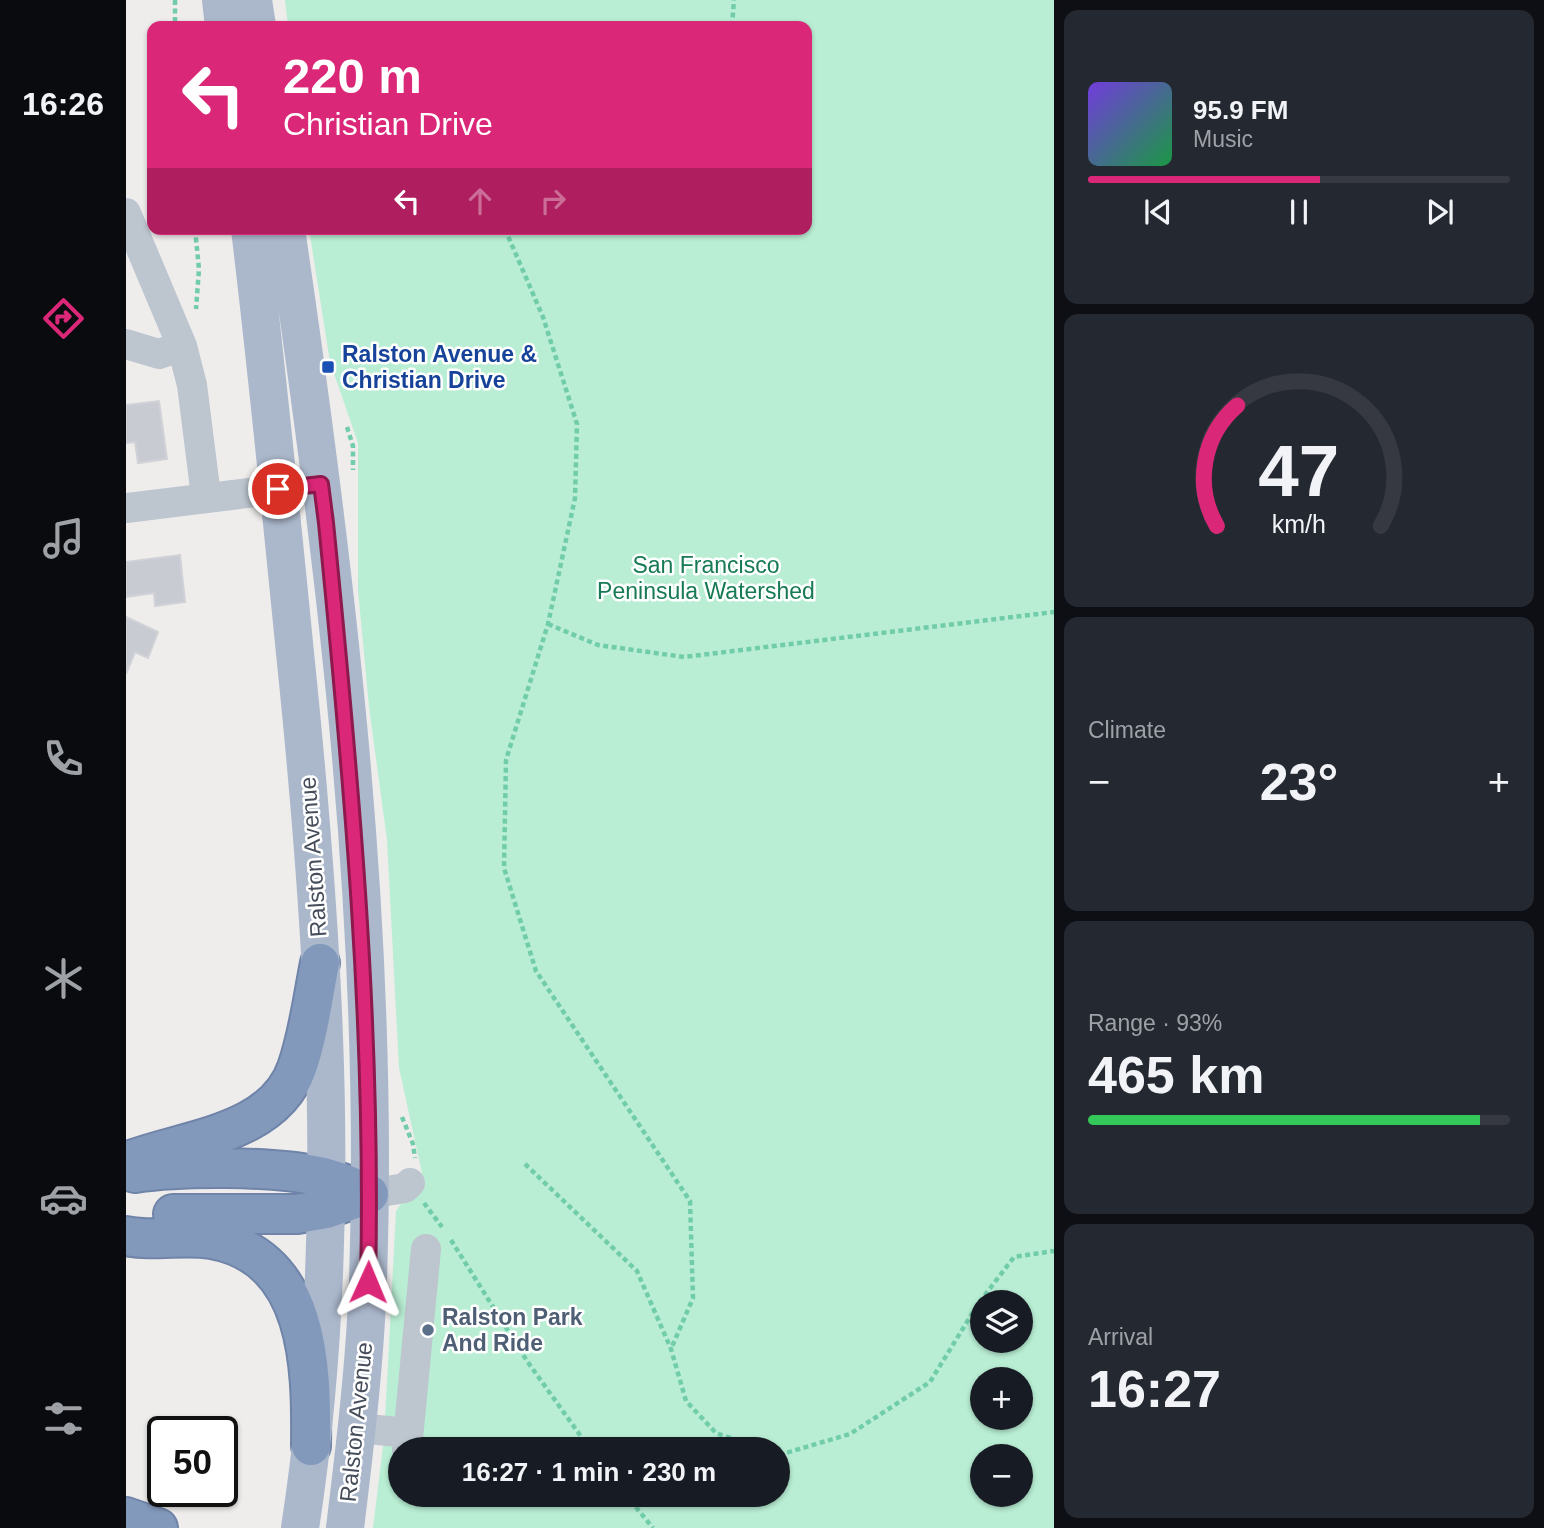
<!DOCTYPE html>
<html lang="en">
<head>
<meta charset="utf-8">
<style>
  :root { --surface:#171b24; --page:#242831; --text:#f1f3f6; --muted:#9ea1a6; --line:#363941; --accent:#db2777 }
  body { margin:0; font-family:Helvetica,sans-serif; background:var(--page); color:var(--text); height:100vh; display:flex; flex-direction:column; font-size:26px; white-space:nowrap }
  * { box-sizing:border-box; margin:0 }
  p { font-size:23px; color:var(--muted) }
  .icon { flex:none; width:38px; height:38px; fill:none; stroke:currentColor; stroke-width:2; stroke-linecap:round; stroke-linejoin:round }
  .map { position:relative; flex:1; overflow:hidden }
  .panel { display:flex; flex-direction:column; gap:10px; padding:10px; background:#0d0f14; width:490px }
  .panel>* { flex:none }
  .guide { position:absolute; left:21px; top:21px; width:665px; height:214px; border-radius:14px; box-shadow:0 2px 5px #0004; background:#db2777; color:#fff; overflow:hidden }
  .buttons { position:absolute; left:844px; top:1290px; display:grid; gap:14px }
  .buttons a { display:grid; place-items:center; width:63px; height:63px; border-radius:50%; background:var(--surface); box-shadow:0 2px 5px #0004; font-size:35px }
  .speed { position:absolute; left:21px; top:1416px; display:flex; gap:14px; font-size:35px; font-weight:700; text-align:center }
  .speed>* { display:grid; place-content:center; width:91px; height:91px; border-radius:50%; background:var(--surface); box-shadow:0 2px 5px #0004; line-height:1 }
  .speed .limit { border:4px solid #111; border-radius:10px; background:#fff; color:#111 }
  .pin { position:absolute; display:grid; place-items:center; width:60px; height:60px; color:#fff; margin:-30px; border:4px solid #fff; border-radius:50%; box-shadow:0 2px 7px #0007 }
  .me { position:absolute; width:77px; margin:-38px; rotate:1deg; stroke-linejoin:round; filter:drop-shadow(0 0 5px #0008) }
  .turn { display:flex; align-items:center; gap:24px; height:147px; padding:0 21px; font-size:32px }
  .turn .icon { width:91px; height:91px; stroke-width:2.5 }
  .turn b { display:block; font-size:49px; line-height:60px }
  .lanes { display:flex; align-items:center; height:66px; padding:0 21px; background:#0003; justify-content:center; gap:35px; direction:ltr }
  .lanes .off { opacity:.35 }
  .big { font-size:52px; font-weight:600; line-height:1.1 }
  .panel .card { flex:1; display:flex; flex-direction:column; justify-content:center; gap:10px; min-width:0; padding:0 24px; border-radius:14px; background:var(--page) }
  .panel .dial { align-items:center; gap:0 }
  .dial svg { height:182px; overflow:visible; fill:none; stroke:var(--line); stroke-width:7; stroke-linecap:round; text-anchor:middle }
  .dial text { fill:var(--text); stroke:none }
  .song { display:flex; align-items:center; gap:21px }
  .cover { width:84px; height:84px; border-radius:10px; background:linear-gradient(135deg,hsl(260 70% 55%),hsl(140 70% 35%)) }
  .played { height:7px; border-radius:4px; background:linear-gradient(90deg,var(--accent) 55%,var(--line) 55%) }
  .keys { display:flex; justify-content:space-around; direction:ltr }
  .heat { display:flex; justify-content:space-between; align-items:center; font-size:38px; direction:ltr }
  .charge { height:10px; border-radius:5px; background:linear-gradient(90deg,#34c759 93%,var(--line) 0) }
  .trip { position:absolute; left:262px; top:1437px; width:402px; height:70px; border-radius:35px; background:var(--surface); box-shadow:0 2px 5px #0004; font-weight:600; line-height:70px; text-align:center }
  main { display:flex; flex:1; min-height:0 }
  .tabs { display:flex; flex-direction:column; width:126px; justify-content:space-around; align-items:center; background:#090b0e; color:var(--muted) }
  .tabs .icon { width:49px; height:49px }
  .tabs .selected { color:var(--accent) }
  .tabs b { font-size:32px; color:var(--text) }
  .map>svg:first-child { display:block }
</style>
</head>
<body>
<main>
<nav class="tabs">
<b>16:26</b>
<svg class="icon selected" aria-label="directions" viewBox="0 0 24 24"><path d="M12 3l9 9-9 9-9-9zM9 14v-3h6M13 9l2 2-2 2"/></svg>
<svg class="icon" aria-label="music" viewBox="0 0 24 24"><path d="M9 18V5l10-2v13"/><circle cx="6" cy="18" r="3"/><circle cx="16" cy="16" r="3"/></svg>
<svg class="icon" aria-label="phone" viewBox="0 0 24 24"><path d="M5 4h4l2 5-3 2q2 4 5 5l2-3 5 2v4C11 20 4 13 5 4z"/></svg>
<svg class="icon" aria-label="climate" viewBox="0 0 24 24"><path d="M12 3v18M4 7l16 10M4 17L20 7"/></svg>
<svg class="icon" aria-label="car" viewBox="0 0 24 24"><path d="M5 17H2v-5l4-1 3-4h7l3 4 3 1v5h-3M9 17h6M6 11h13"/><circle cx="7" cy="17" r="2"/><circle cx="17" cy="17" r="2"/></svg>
<svg class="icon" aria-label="filters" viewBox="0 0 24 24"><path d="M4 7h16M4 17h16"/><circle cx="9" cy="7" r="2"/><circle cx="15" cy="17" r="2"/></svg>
</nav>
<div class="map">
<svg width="928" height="1528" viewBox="0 0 928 1528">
  <rect width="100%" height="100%" fill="#efedec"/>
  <!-- green -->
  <path fill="#b9eed4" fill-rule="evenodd" d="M159,0H928V1528H247L258,1438L270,1211L296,1173L273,1068L261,840L243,707L232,590V443L204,362L183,229H681V26H162ZM856,1302H894V1340H856ZM856,1379H894V1418H856ZM275,1449H653V1494H275ZM856,1456H894V1494H856Z"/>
  <!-- building -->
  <path fill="#c9cbd3" stroke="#d0d2d8" stroke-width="2" d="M33,401L41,459L12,463L9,442L0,443V405Z
    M54,555L59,602L29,606L28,593L0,597V562Z
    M0,617L32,632L22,658L9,652L0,674Z"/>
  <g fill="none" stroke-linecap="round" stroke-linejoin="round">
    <!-- highway casing -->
    <g stroke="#6f84a8" stroke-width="42">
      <path id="highway" d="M0,1162C57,1139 147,1136 171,1068C183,1034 187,998 194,963
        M9,1173C56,1166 146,1166 192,1176C210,1179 226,1187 243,1194
        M47,1214H171L200,1209L243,1194
        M0,1236C28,1242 57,1234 86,1239C185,1257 186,1367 185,1446
        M0,1517L32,1528"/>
    </g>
    <!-- path -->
    <path stroke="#71ccaa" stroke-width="4.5" stroke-dasharray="5 3.5" stroke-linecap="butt" d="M49,0V26
      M606,26L608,0
      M69,229L73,269L70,309
      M379,229L417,317L451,424L449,498L422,624L380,760L378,868L410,971L564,1201L567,1298L545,1349
      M221,427L227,446V470
      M422,624L472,645L558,657L928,612
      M276,1117L287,1144L289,1158
      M399,1164L511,1271L545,1349L560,1401L590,1433L636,1449
      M298,1203L316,1227
      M325,1240L401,1361L464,1449
      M653,1455L724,1434L804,1382L852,1304L888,1257L928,1251
      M499,1494L527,1528"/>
    <!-- minor -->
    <path stroke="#bdc5cf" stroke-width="30" d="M0,213L56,346L66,385L80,496
      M0,344L33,354L56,346
      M0,508L195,484
      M243,1194L279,1188L284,1183
      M231,1428L282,1433
      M281,1449L300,1249"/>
    <!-- major -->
    <path stroke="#abb8cc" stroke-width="38" d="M95,0L98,26
      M127,0L131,26
      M124,229C141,370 155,511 169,653C199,943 219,1238 174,1528
      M160,229C211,576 254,929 242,1280C239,1363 229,1446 219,1528"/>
    <!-- highway -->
    <use href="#highway" stroke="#8399bc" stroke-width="38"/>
  </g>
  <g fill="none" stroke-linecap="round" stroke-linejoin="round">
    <!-- route casing -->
    <g stroke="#8e194d" stroke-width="18">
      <path id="route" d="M152,489L195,484L200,523C225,776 248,1028 242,1282"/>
    </g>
    <!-- route -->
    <use href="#route" stroke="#db2777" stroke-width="12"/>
  </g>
  <!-- markers -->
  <rect fill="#1a4fb4" stroke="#fff" stroke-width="2.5" x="195" y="360" width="14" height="14" rx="3.5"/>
  <circle fill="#5c6f8a" stroke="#fff" stroke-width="2.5" cx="302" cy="1330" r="7"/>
  <g text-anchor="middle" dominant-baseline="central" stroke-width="5" stroke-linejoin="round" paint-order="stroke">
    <!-- transit labels -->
    <g font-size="23" font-weight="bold" fill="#164399" stroke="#fff" text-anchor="start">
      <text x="216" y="354">Ralston Avenue &amp;<tspan x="216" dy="26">Christian Drive</tspan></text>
    </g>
    <!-- park labels -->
    <g font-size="23" fill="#167b54" stroke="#fff">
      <text x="580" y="565">San Francisco<tspan x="580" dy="26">Peninsula Watershed</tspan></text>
    </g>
    <!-- street labels -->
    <g font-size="23" fill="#454d5a" stroke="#fff">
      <text transform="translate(187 857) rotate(-94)">Ralston Avenue</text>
      <text transform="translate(230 1422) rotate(-84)">Ralston Avenue</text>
    </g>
    <!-- service labels -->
    <g font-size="23" font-weight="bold" fill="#4e5e75" stroke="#fff" text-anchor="start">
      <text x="316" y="1317">Ralston Park<tspan x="316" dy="26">And Ride</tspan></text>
    </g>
  </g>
</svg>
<div class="buttons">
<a><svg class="icon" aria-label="layers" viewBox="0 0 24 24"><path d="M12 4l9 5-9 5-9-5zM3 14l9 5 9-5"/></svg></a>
<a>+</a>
<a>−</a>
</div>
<div class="speed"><div class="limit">50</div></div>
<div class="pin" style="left:152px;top:489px;background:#d93025"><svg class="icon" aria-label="arrive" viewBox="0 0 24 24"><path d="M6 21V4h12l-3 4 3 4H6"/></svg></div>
<svg class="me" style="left:242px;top:1282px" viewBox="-20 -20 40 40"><path d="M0-17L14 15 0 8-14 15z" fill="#db2777" stroke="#fff" stroke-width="4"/></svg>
<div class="trip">16:27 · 1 min · 230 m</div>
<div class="guide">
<div class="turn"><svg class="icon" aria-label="left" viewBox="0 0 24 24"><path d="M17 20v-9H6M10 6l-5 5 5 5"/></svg><div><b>220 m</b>Christian Drive</div></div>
<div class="lanes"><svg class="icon" aria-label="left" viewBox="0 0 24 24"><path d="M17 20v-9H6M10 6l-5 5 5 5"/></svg><svg class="icon off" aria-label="ahead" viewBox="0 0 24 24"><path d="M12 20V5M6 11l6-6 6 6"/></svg><svg class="icon off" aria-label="right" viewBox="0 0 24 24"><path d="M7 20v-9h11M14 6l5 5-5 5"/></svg></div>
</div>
</div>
<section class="panel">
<div class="card">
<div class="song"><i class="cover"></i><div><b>95.9 FM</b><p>Music</p></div></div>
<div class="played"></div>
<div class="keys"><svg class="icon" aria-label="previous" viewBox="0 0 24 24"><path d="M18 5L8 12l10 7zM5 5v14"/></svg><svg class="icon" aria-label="pause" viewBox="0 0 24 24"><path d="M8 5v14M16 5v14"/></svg><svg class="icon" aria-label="next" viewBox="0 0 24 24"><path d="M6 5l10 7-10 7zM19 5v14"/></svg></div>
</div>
<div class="card dial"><svg viewBox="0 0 100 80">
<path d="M14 69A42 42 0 1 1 86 69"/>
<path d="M14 69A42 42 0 0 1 23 16" stroke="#db2777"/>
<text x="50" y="56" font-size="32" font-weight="700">47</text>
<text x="50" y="72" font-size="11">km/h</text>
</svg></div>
<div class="card"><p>Climate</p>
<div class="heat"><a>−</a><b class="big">23°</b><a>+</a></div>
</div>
<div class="card"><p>Range · 93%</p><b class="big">465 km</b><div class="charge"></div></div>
<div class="card"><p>Arrival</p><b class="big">16:27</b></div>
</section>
</main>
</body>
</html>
